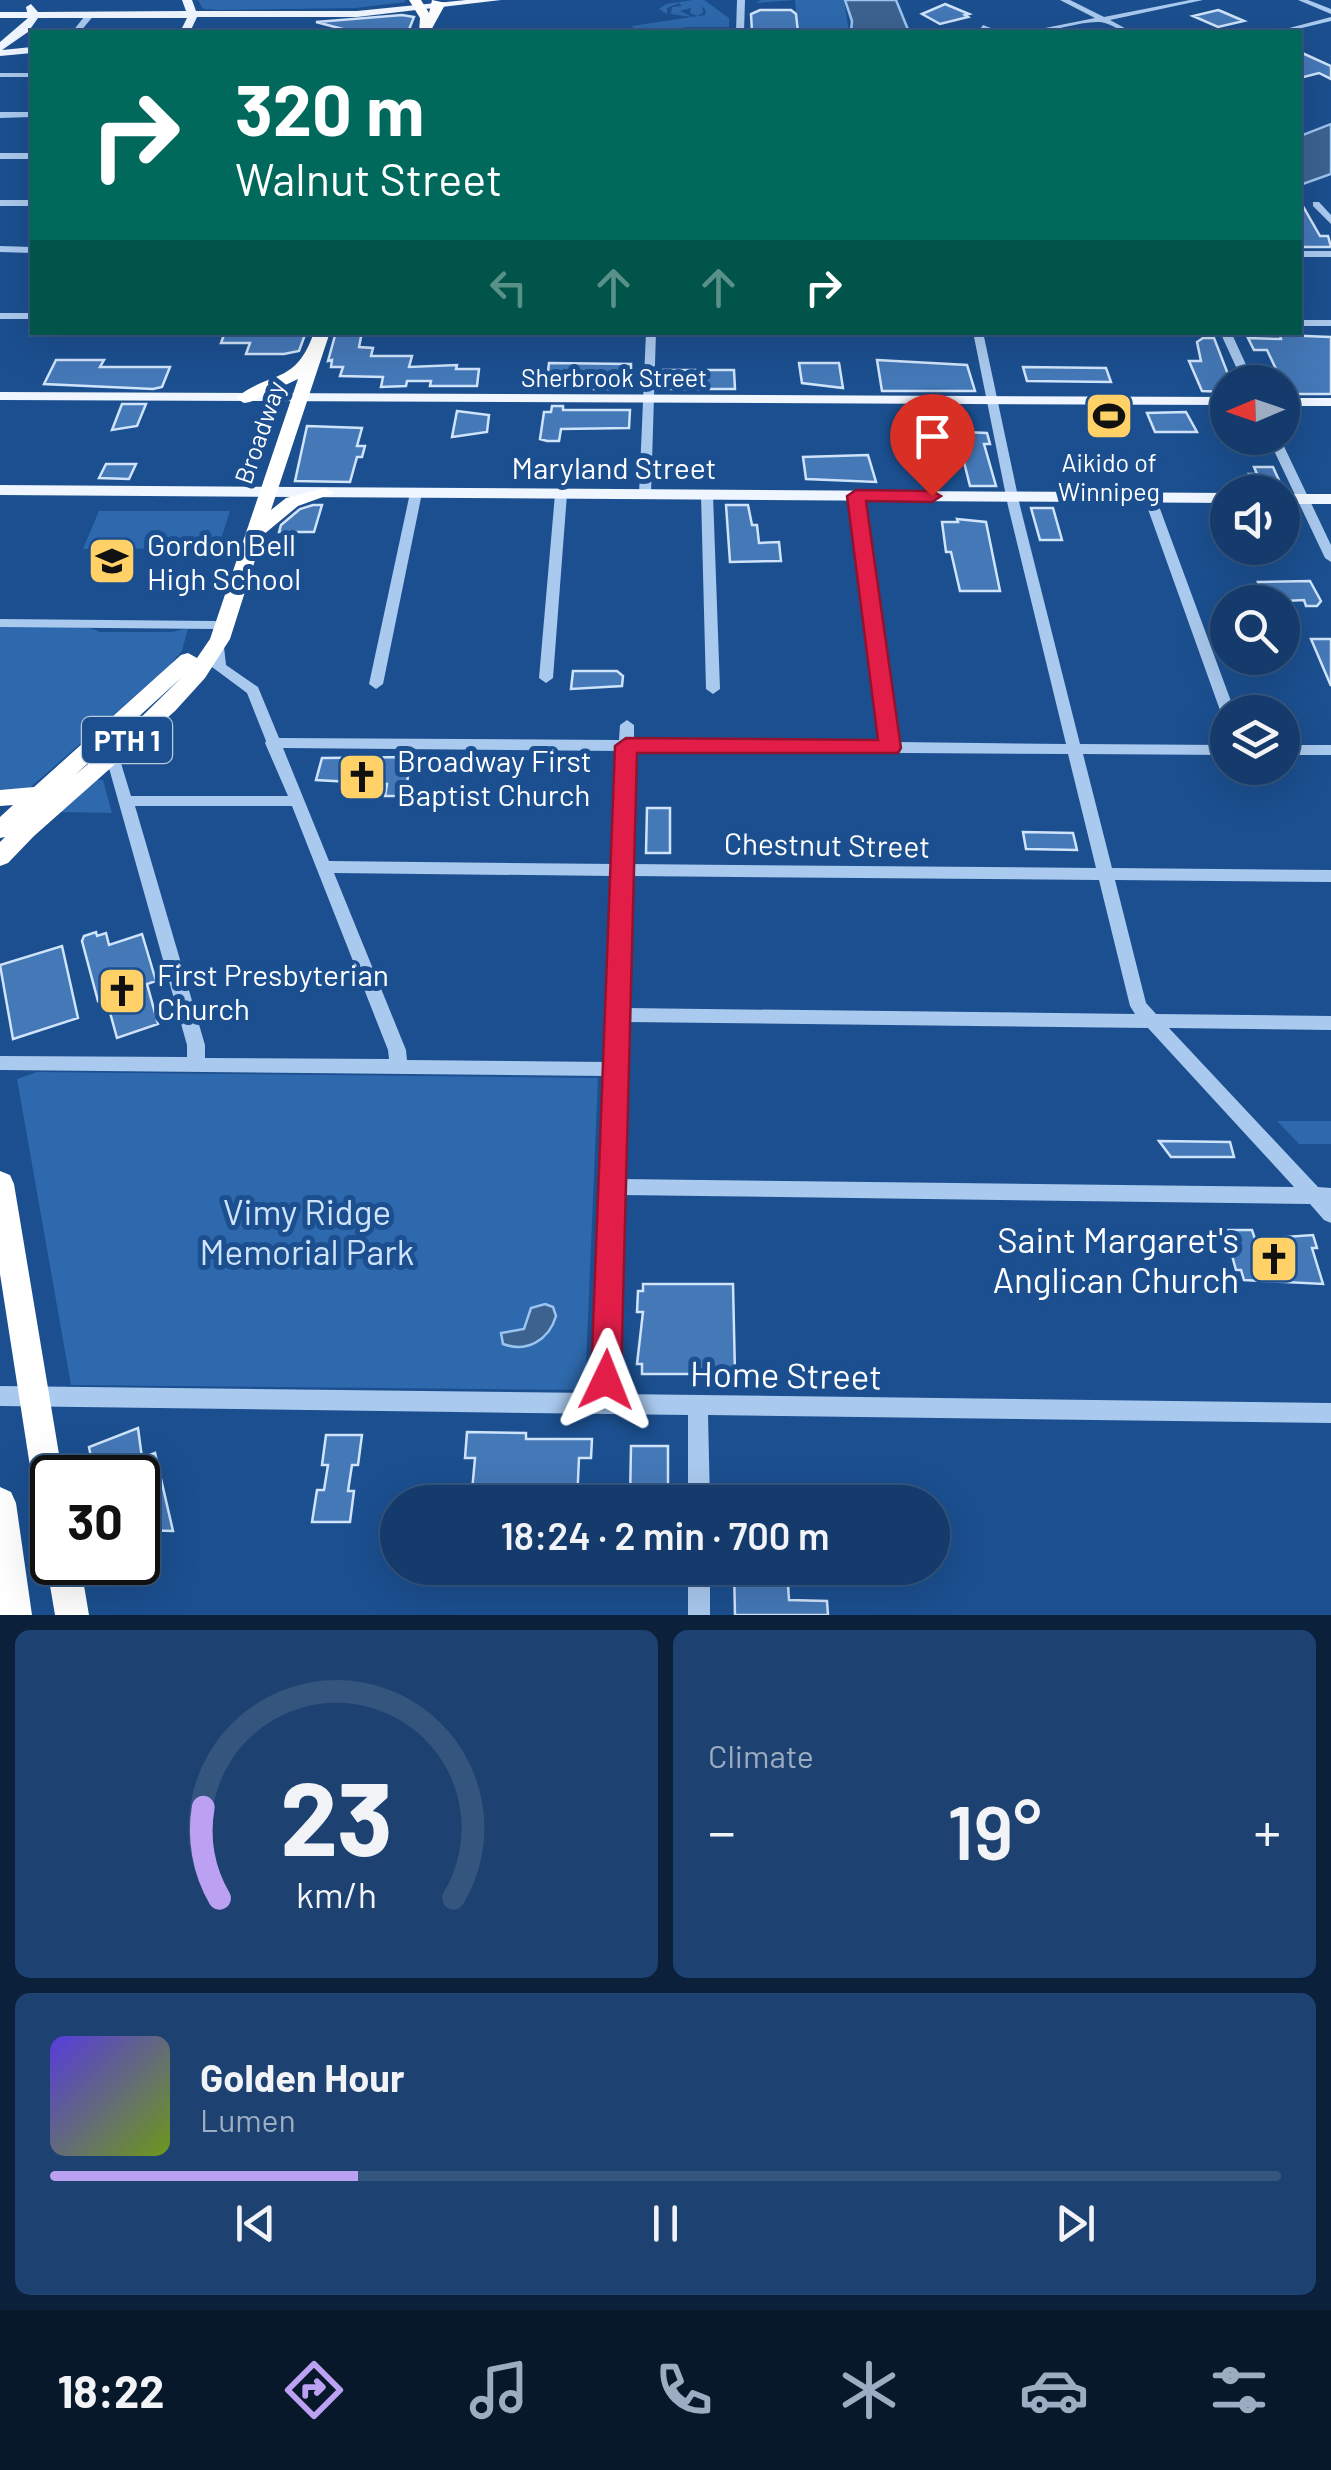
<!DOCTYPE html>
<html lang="en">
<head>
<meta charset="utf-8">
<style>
  :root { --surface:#143b6b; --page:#1d4271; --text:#f1f3f6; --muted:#9dadc1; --line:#33557e; --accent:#bca0f2 }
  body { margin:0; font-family:Barlow,sans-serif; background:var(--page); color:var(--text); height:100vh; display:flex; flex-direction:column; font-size:38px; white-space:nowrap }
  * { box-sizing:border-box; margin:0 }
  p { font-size:32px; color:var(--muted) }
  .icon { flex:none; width:55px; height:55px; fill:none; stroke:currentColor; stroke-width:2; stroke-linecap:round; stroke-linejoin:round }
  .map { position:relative; height:1615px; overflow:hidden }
  .sheet { display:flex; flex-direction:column; gap:15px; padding:15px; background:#0b203b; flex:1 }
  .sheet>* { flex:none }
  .top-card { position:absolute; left:30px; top:30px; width:1272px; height:305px; border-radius:0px; box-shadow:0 10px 40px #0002,0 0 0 2px var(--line); background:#00695c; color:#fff; overflow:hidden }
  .needle { width:65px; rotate:268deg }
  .buttons { position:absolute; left:1210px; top:365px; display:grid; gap:20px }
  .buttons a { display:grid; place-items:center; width:90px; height:90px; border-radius:50%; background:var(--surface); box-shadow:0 10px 40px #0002,0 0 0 2px var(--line); font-size:50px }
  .speed { position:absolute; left:30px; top:1455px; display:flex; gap:20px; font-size:50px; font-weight:700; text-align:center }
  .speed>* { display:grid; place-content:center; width:130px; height:130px; border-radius:50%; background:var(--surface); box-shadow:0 10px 40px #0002,0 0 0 2px var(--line); line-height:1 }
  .speed .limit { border:5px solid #111; border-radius:15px; background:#fff; color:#111 }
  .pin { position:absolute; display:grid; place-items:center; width:85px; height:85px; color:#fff; margin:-102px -42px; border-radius:50% 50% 50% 0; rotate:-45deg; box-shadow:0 0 10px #0007 }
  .pin .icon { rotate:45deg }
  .me { position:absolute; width:110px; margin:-55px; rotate:2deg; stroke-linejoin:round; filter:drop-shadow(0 0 8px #0008) }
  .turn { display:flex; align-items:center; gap:35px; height:210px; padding:0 40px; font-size:45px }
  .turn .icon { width:130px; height:130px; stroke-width:2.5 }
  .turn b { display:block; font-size:70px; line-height:85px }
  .lanes { display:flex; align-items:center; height:95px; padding:0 40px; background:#0003; justify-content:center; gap:50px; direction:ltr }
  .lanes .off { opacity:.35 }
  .big { font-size:75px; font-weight:600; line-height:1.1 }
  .sheet .widget { flex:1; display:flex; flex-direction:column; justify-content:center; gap:15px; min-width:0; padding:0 35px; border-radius:15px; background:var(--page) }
  .sheet .dial { align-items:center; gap:0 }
  .dial svg { height:260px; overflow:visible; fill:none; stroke:var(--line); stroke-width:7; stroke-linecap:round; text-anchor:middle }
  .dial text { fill:var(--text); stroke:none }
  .song { display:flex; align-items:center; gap:30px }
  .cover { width:120px; height:120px; border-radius:15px; background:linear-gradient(135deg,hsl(250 70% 55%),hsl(80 70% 35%)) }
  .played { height:10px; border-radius:5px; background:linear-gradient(90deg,var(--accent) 25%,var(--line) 25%) }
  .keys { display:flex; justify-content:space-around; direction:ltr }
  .heat { display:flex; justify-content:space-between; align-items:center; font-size:55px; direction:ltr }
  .sheet .tiles { flex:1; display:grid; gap:15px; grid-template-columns:1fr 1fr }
  .widget:last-child { grid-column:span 2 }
  .trip { position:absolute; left:380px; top:1485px; width:570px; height:100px; border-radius:50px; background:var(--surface); box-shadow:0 10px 40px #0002,0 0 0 2px var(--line); font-weight:600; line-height:100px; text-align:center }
  .tabs { display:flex; height:160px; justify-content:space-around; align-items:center; background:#08182b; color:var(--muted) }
  .tabs .icon { width:70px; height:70px }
  .tabs .selected { color:var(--accent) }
  .tabs b { font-size:45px; color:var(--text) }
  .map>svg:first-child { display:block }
</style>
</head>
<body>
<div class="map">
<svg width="1331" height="1615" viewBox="0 0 1331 1615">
  <rect width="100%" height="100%" fill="#1b4f8f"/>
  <!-- green -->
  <path fill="#2e69ad" d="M198,0H404L406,2L356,8L218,10L203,9Z
    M693,0H704L729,18V27H685L684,31H636L632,26L705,15L706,11L702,6L703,13L697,16L690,13L691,8L680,11L692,17L671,14L672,7L682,6L679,3L667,8V14L659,9L666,4Z
    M761,0H844L849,32H798L795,0L756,3Z
    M99,511H230L218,548L83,549Z
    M0,624L90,628L100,632H172L188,628L182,651L167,668L25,792H0Z
    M95,780H103L112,813L60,812Z
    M37,1072L598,1078L585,1390L71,1385L17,1079Z
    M1277,1121H1331V1144H1299Z"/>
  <!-- water -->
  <path fill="#3c6290" stroke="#9cc4f0" stroke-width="2.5" d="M845,0H896L909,32H851L852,21Z
    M1331,124V174L1300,185V136Z
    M545,1304L553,1307L556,1316C549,1340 527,1353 503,1344L501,1333L524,1329L531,1308Z"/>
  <!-- building -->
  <path fill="#4478b7" stroke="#cfe3fa" stroke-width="2.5" d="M945,4L969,14L965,15L968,17L940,24L922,14Z
    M760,10H791L796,14L798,32H752L751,14Z
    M1218,10L1223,12L1244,21L1218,27L1193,16Z
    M402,15L414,17L408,32H354L316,22Z
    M1300,52L1331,66V79L1319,73L1300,78Z
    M1300,201L1320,236H1328L1331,247H1303Z
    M225,332H306L299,351L284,354H246L250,343H221Z
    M336,332H362L359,347L373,348L371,356H412L409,367L457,365L456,369H479L477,386H430L431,381H407L406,386L381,387L383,377L340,376L343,367H331L332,360L328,361Z
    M1280,335L1331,337V394H1282V382L1267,350H1254L1248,338L1281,339Z
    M1203,338H1214L1231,382H1228V392L1202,391L1189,361H1201L1197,342Z
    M56,360H104L100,367H170L162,387L153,389L44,384Z
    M877,360L967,365L975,391H882Z
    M549,363L631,364V389H546Z
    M799,363H839L843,388L802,383Z
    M1023,367L1106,368L1111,382L1027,381Z
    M662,370H734L735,389H662Z
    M122,404H146L137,426L112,430Z
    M552,406H563V410H630L629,428L561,429L559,441H547L540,439L544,412H551Z
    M919,408H959L964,432L987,433L990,444H984L996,486H970L958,438H923Z
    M457,411L489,415L487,432L452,437Z
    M1186,412L1197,432H1155L1147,413Z
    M307,426L362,428L357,446H365L362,457H357L350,482L295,481Z
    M868,455L876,482L806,479L803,457Z
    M106,464H136L129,479L99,478Z
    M1254,467H1273L1282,487H1255L1249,474H1257Z
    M313,505H322L314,532H279L281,525L300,509Z
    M726,505H748L752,525H757L759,543L779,542L781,561L730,562Z
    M1031,508H1053L1062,540H1040Z
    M957,519L986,522L1000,591H960L951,552H946L942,522H958Z
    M1310,581L1321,601L1317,606H1306L1304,600L1267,602L1258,582Z
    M1311,639H1331V686Z
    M573,671H617L623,676L622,686L571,689Z
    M411,757L405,796H385L387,784L316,780L322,758Z
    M647,808H670V853H646Z
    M1023,832L1073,833L1077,850L1026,849Z
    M96,932L97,936L106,933L109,945L142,934L156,981L147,984L158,1024L117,1038L106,998L98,1001L82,941L84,936Z
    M62,946L78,1018L13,1039L0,965Z
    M1159,1141L1230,1142L1234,1157H1171Z
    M1225,1230H1252L1255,1239L1313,1235L1317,1248H1312L1323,1284L1244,1280L1241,1270H1236Z
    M643,1284H733L735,1374H642V1364H637L643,1312H637L638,1291H643Z
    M138,1428L142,1458L155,1453L173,1531L138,1530V1478H95L89,1447Z
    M467,1432L526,1433V1439H592L591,1458H579L577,1502H471L475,1458H465Z
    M326,1435H362L358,1465H352L348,1491H354L350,1522H312L317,1490H324L328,1465H322Z
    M631,1446H668V1502H630Z
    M734,1568H787L789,1600L827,1601L828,1615H735Z"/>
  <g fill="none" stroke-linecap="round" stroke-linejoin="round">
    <!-- minor -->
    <path fill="#a9c9ee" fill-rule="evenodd" d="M737,0H745L744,32H736Z
      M1060,0H1070L1104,17L1190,0H1203L1110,20L1132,32C1119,32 1111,23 1100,22C1080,21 1053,32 1031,32L1035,30L1095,18Z
      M1298,0H1308L1331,9V14Z
      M88,12L95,14L80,32H72Z
      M1331,17V21L1285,32H1274Z
      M983,25L996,30L997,32H988L980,29Z
      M0,73H32V77H0Z
      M0,112H32V117L0,118Z
      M0,153H32V159H0Z
      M0,200H32V206H0Z
      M1313,202H1319L1331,215V224L1313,206Z
      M0,246L32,247V253L0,252Z
      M1300,251H1331V257H1300Z
      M0,313H32V319H0Z
      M1300,320H1331V326H1300Z
      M646,332H656L651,494L645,498L639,494Z
      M973,332H983L1020,506L1080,744L1228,745V755L1083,754L1112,868L1331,870V882L1115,880L1146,1003L1156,1014L1331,1016V1030L1169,1028L1318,1187L1331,1188V1223L1324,1220L1310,1204L621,1195L616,1394L1331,1403V1423L708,1415L710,1502H688V1415L0,1406V1386L595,1393L607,1076L0,1070V1056L187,1057V1045L105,754L112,749L117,750L131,796H288L265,743L266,741L247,693L212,667L210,647L217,643L224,647L226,665L258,687L279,738L619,740L620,725L627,720L634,725V741L882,742L850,496L856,492L862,496L897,742L1066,744L1008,506ZM283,748L619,751L615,864L329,861ZM633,751L1068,754L1096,868L630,864ZM135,806H292L388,1050L389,1059L205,1058V1045ZM334,873L614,876L607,1062L407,1060L406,1050ZM630,876L1099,880L1130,1006L1135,1014L626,1008ZM626,1022L1148,1028L1294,1187L622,1179Z
      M1220,332H1231L1254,382H1243Z
      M1268,438H1280L1331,545V562L1325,558Z
      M416,489L422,493L383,684L376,689L369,684L410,493Z
      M561,490L567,494L553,678L546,683L539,678L555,494Z
      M707,491L713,495L720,689L713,694L706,689L701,495Z
      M1150,494L1156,498L1235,712H1228V718L1221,713L1144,498Z
      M0,619L215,621L222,625L215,629L0,627Z
      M1282,745H1331V755H1282Z
      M688,1568H710V1615H688Z"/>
    <!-- major -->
    <path fill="#f0f6ff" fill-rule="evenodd" d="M182,0H192L196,11H357L466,0H501L357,17H197L190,32H180L187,18H38L28,32L2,50L32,47V53L0,56V42L28,18H0V12H27L26,7L31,4L38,12L186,11Z
      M0,392L1228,397V405L0,400Z
      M1282,398H1331V406H1282Z
      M0,485L1228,493V503L0,495Z
      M1282,494H1331V504H1282Z"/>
    <!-- highway -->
    <path fill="#fff" fill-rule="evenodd" d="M409,0H421L429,13L432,0L446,3L430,32H419L420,18Z
      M314,332H330L271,510L286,498L325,488L334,493L298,506L263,535L230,639L205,678L175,711L34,836L8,863L0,866V842L5,837L0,838V817L13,805L0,806V790L34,787L181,655L188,653L197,658L210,639L298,379L250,402L244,403L236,398C270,370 296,386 314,332ZM182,677L125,733L75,775Z
      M0,1171L10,1175L14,1184L63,1478H52V1521L41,1516L36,1505L0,1274Z
      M0,1487L11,1492L16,1503L32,1615H0Z
      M51,1550L52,1562H80L89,1615H55L46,1562Z"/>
  </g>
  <!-- route -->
  <path fill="#e11d48" stroke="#92132f" stroke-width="2.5" d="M856,490L932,491L941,496L932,502L866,501L901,748L898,753H637L621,1380L617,1391L606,1395L595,1391L591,1380L615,746L626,738L878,740L847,496Z"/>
  <!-- icons -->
  <defs>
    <g id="stadium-square" transform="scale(2.5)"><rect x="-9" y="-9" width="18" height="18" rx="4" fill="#ffd166" stroke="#1b4f8f"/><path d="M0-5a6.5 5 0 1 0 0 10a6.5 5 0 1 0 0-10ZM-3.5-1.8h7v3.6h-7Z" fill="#111"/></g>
    <g id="school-square" transform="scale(2.5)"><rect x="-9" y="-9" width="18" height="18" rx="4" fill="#ffd166" stroke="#1b4f8f"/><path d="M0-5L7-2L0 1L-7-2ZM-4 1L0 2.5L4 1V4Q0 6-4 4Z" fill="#111"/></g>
    <g id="church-square" transform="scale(2.5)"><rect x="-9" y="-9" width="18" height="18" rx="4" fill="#ffd166" stroke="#1b4f8f"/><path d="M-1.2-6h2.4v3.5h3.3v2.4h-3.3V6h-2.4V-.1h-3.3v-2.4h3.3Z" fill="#111"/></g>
  </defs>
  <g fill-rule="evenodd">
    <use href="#stadium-square" x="1109" y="416"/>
    <use href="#school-square" x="112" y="561"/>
    <use href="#church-square" x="362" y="777"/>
    <use href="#church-square" x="122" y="991"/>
    <use href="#church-square" x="1274" y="1259"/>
  </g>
  <g text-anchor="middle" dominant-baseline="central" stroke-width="10" stroke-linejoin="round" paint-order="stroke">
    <!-- far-street labels -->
    <g font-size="25" fill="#fff" stroke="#1b4f8f">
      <text x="614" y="377">Sherbrook Street</text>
      <text transform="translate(259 432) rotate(-71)">Broadway</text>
    </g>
    <!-- far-poi labels -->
    <g font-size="25" fill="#fff" stroke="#1b4f8f">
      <text x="1109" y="462">Aikido of<tspan x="1109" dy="29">Winnipeg</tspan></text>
    </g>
    <!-- shield labels -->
    <rect fill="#1b4f8f" stroke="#bbcadd" stroke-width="2.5" x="82" y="717" width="90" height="46" rx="8"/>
    <g font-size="28" font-weight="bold" fill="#fff">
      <text x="127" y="740">PTH 1</text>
    </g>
    <!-- street labels -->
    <g font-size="30" fill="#fff" stroke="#1b4f8f">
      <text x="614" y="467">Maryland Street</text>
      <text transform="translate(827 844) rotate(1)">Chestnut Street</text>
    </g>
    <!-- poi labels -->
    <g font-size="30" fill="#fff" stroke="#1b4f8f" text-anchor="start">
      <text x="147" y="544">Gordon Bell<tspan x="147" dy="34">High School</tspan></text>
      <text x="397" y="760">Broadway First<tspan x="397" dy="34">Baptist Church</tspan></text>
      <text x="157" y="974">First Presbyterian<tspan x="157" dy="34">Church</tspan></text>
    </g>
    <!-- near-park labels -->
    <g font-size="35" fill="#cfe3fa" stroke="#1b4f8f">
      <text x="307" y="1211">Vimy Ridge<tspan x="307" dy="40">Memorial Park</tspan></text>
    </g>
    <!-- near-poi labels -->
    <g font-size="35" fill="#fff" stroke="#1b4f8f" text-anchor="end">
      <text x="1239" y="1239">Saint Margaret's<tspan x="1239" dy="40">Anglican Church</tspan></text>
    </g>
    <!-- near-street labels -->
    <g font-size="35" fill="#fff" stroke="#1b4f8f">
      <text transform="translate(786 1374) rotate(1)">Home Street</text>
    </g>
  </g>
</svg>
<div class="buttons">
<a><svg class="needle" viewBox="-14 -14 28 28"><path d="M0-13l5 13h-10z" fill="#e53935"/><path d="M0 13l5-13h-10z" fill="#9dadc1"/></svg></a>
<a><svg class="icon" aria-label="sound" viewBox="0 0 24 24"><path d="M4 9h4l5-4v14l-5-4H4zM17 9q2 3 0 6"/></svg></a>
<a><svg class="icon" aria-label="search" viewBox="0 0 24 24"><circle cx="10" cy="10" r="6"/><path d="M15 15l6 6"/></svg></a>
<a><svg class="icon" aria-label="layers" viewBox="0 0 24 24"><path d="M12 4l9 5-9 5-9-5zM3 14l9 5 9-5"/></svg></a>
</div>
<div class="speed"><div class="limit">30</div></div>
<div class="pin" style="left:932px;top:496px;background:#d93025"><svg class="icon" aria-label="arrive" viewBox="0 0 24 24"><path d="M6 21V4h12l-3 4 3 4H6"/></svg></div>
<svg class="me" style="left:606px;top:1380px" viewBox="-20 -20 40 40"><path d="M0-17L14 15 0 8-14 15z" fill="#e11d48" stroke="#fff" stroke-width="4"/></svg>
<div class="trip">18:24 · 2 min · 700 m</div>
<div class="top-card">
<div class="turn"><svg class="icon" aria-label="right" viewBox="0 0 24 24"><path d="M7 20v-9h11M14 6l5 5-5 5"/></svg><div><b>320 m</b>Walnut Street</div></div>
<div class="lanes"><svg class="icon off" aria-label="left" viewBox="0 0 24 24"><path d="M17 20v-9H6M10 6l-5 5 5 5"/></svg><svg class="icon off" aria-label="ahead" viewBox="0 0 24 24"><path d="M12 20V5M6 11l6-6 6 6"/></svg><svg class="icon off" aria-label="ahead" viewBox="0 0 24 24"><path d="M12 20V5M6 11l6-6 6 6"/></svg><svg class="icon" aria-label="right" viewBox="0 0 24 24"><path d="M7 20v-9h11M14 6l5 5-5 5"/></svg></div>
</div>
</div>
<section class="sheet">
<div class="tiles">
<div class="widget dial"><svg viewBox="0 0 100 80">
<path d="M14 69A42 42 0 1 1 86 69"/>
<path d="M14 69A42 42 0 0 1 9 41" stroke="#bca0f2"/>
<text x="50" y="56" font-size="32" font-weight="700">23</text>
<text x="50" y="72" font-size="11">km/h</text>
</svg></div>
<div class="widget"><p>Climate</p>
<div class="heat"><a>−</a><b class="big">19°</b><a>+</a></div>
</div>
<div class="widget">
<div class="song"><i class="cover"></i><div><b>Golden Hour</b><p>Lumen</p></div></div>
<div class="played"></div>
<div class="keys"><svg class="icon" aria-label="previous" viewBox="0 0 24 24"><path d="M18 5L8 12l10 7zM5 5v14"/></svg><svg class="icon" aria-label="pause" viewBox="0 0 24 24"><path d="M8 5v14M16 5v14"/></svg><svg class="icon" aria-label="next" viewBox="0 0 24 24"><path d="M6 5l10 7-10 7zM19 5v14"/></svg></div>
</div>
</div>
</section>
<nav class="tabs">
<b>18:22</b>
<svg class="icon selected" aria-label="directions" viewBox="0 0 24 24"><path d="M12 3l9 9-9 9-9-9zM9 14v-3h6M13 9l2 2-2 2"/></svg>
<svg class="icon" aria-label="music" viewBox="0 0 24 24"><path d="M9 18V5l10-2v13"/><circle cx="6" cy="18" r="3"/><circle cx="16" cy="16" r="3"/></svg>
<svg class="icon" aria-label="phone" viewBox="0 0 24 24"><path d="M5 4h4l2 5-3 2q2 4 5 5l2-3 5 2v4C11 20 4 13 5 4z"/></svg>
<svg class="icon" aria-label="climate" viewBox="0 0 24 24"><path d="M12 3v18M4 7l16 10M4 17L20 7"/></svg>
<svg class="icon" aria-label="car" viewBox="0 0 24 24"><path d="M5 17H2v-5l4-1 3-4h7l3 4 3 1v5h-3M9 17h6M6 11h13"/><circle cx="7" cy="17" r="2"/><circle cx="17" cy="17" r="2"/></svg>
<svg class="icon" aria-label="filters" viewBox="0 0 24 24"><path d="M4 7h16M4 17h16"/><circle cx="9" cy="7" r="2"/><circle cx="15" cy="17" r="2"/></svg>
</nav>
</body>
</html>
